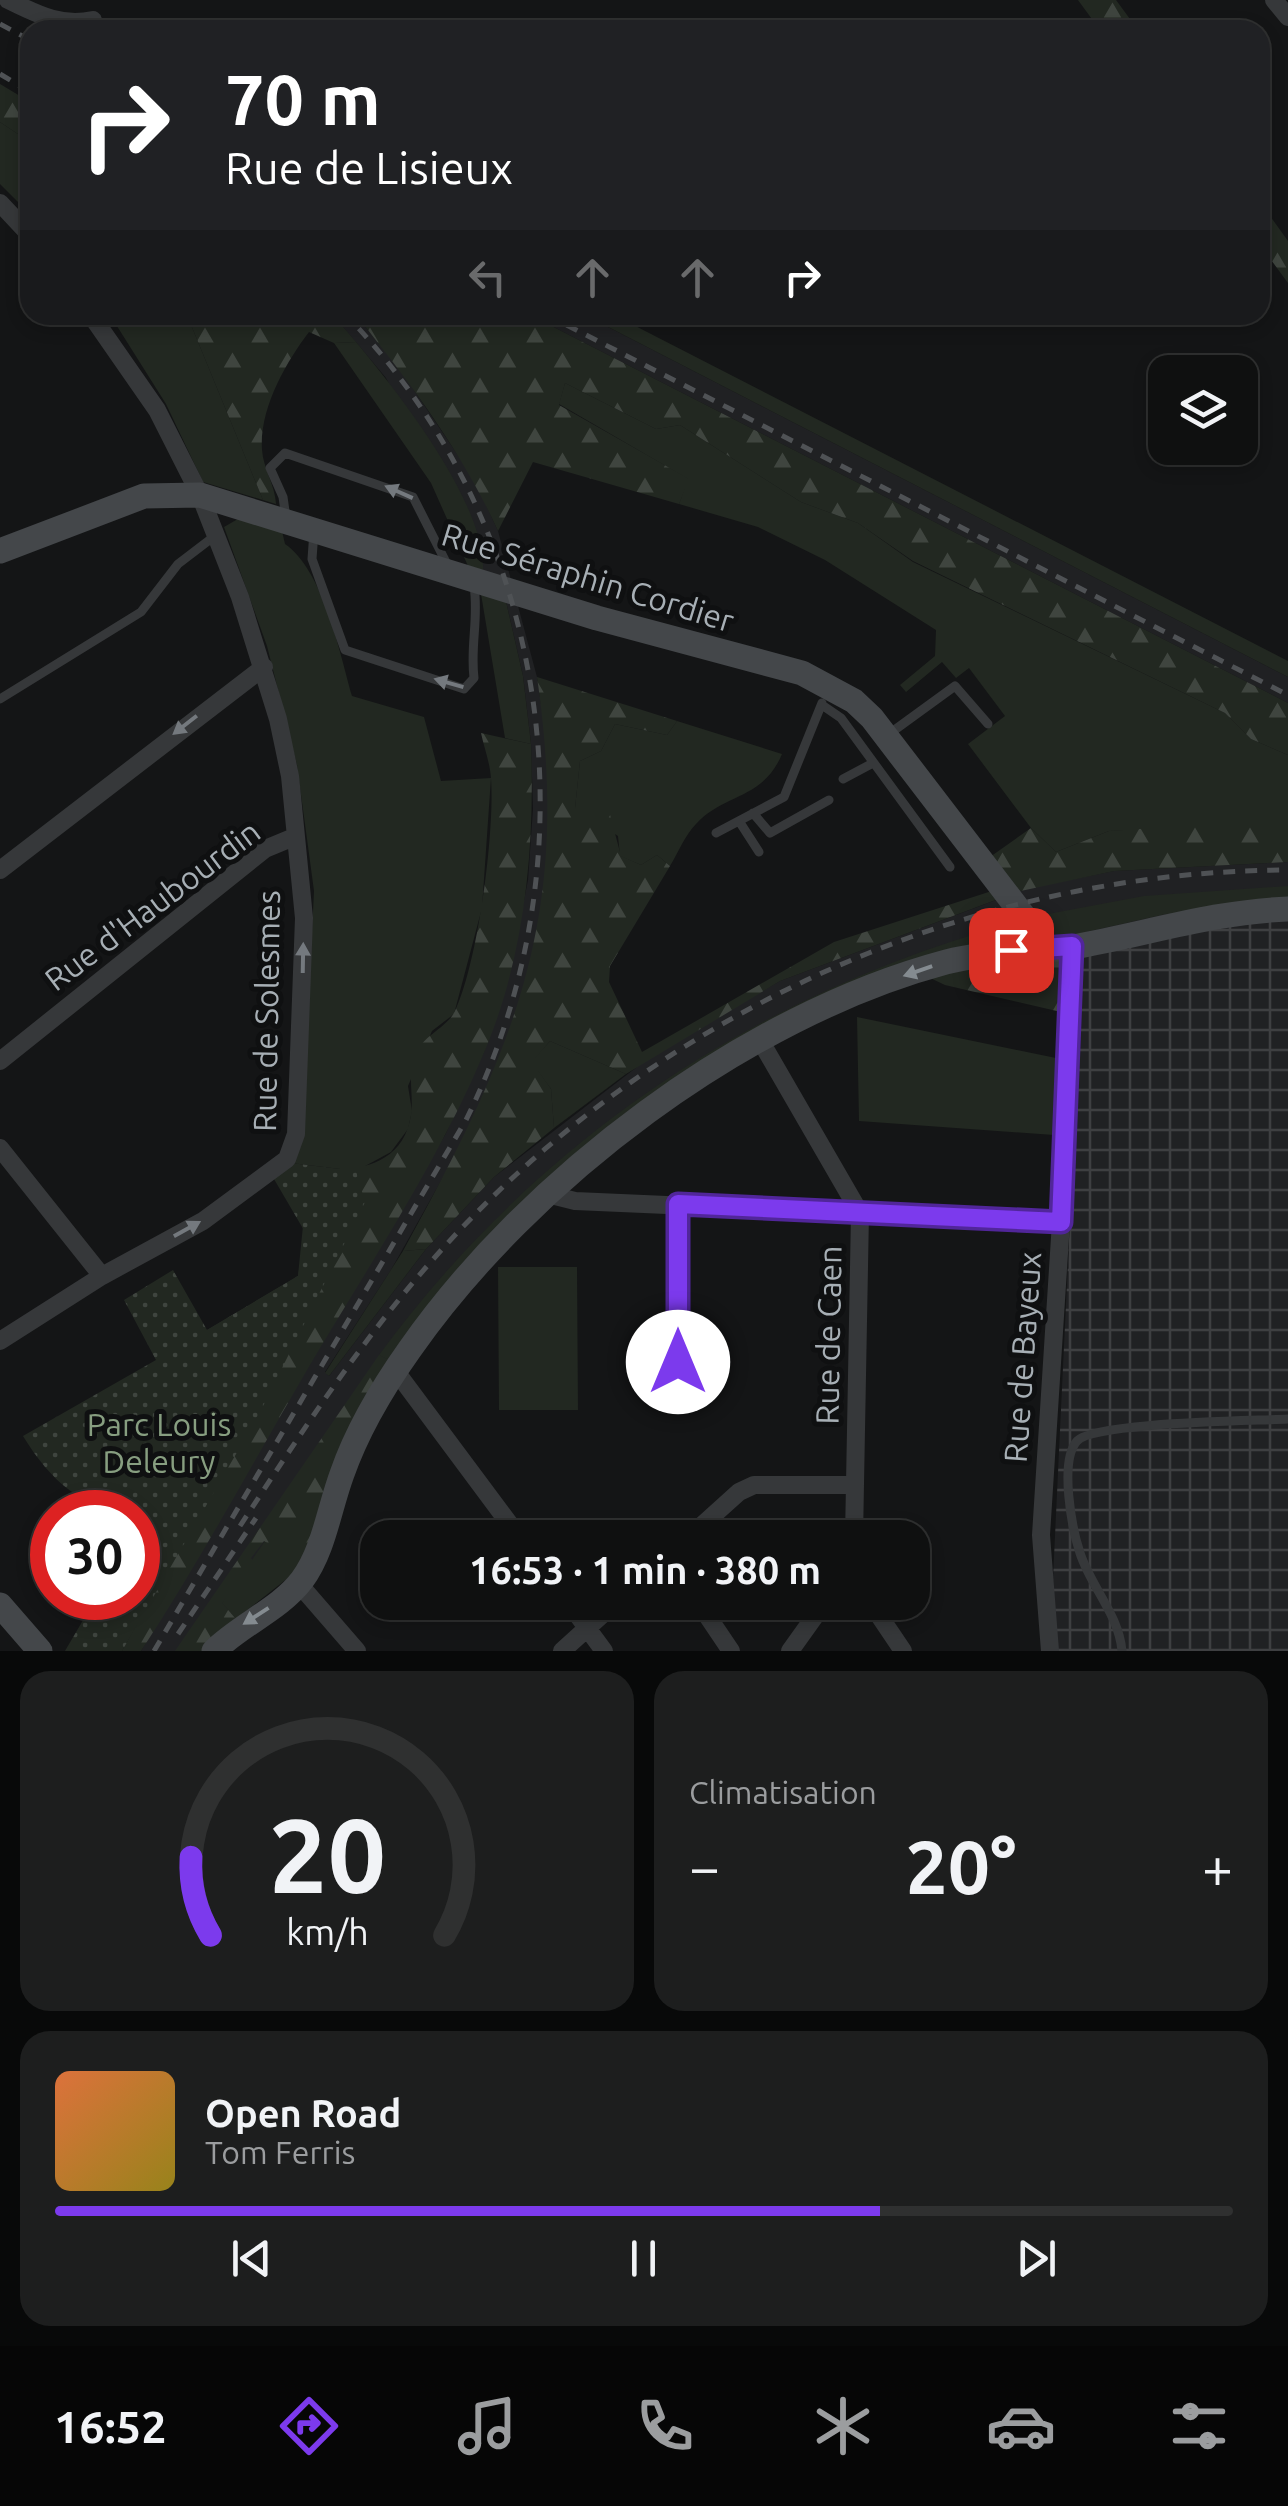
<!DOCTYPE html>
<html lang="fr">
<head>
<meta charset="utf-8">
<style>
  :root { --surface:#0f1010; --page:#1d1e1e; --text:#f1f3f6; --muted:#9b9d9f; --line:#2f3030; --accent:#7c3aed }
  body { margin:0; font-family:Ubuntu,sans-serif; background:var(--page); color:var(--text); height:100vh; display:flex; flex-direction:column; font-size:38px; white-space:nowrap }
  * { box-sizing:border-box; margin:0 }
  p { font-size:32px; color:var(--muted) }
  .icon { flex:none; width:55px; height:55px; fill:none; stroke:currentColor; stroke-width:2; stroke-linecap:round; stroke-linejoin:round }
  .map { position:relative; height:1651px; overflow:hidden }
  .sheet { display:flex; flex-direction:column; gap:20px; padding:20px; background:#080909; flex:1 }
  .sheet>* { flex:none }
  .top-card { position:absolute; left:20px; top:20px; width:1250px; height:305px; border-radius:30px; box-shadow:0 5px 15px #0003,0 0 0 2px var(--line); background:#202124; color:#fff; overflow:hidden }
  .buttons { position:absolute; left:1148px; top:355px; display:grid; gap:20px }
  .buttons a { display:grid; place-items:center; width:110px; height:110px; border-radius:20px; background:var(--surface); box-shadow:0 5px 15px #0003,0 0 0 2px var(--line); font-size:50px }
  .speed { position:absolute; left:30px; top:1490px; display:flex; gap:20px; font-size:50px; font-weight:700; text-align:center }
  .speed>* { display:grid; place-content:center; width:130px; height:130px; border-radius:50%; background:var(--surface); box-shadow:0 5px 15px #0003,0 0 0 2px var(--line); line-height:1 }
  .speed .limit { border:15px solid #d22; background:#fff; color:#111 }
  .pin { position:absolute; display:grid; place-items:center; width:85px; height:85px; color:#fff; margin:-42px; border-radius:20px; box-shadow:0 5px 15px #0006 }
  .me { position:absolute; width:110px; margin:-55px; rotate:0deg; stroke-linejoin:round; filter:drop-shadow(0 0 8px #0008) }
  .turn { display:flex; align-items:center; gap:35px; height:210px; padding:0 40px; font-size:45px }
  .turn .icon { width:130px; height:130px; stroke-width:2.5 }
  .turn b { display:block; font-size:70px; line-height:85px }
  .lanes { display:flex; align-items:center; height:95px; padding:0 40px; background:#0003; justify-content:center; gap:50px; direction:ltr }
  .lanes .off { opacity:.35 }
  .big { font-size:75px; font-weight:700; line-height:1.1 }
  .sheet .tile { flex:1; display:flex; flex-direction:column; justify-content:center; gap:15px; min-width:0; padding:0 35px; border-radius:30px; background:var(--page) }
  .sheet .dial { align-items:center; gap:0 }
  .dial svg { height:260px; overflow:visible; fill:none; stroke:var(--line); stroke-width:7; stroke-linecap:round; text-anchor:middle }
  .dial text { fill:var(--text); stroke:none }
  .song { display:flex; align-items:center; gap:30px }
  .cover { width:120px; height:120px; border-radius:15px; background:linear-gradient(135deg,hsl(20 70% 55%),hsl(50 70% 35%)) }
  .played { height:10px; border-radius:5px; background:linear-gradient(90deg,var(--accent) 70%,var(--line) 70%) }
  .keys { display:flex; justify-content:space-around; direction:ltr }
  .heat { display:flex; justify-content:space-between; align-items:center; font-size:55px; direction:ltr }
  .sheet .tiles { flex:1; display:grid; gap:20px; grid-template-columns:1fr 1fr }
  .tile:last-child { grid-column:span 2 }
  .trip { position:absolute; left:360px; top:1520px; width:570px; height:100px; border-radius:30px; background:var(--surface); box-shadow:0 5px 15px #0003,0 0 0 2px var(--line); font-weight:700; line-height:100px; text-align:center }
  .dock { display:flex; height:160px; justify-content:space-around; align-items:center; background:#060606; color:var(--muted) }
  .dock .icon { width:70px; height:70px }
  .dock .active { color:var(--accent) }
  .dock b { font-size:45px; color:var(--text) }
  .map>svg:first-child { display:block }
</style>
</head>
<body>
<div class="map">
<svg width="1288" height="1651" viewBox="0 0 1288 1651">
  <defs>
    <pattern id="industrial-grid" width="8" height="8" patternUnits="userSpaceOnUse" patternTransform="scale(2.5)"><rect width="8" height="8" fill="#202123"/><path d="M0 4h8M4 0v8" fill="none" stroke="#3e3f41"/></pattern>
    <pattern id="forest-firs" width="22" height="20" patternUnits="userSpaceOnUse" patternTransform="scale(2.5)"><rect width="22" height="20" fill="#222821"/><path d="M5 1l3.5 6h-7zM16 11l3.5 6h-7z" fill="#3f453f"/></pattern>
    <pattern id="park-dots" width="8" height="8" patternUnits="userSpaceOnUse" patternTransform="scale(2.5)"><rect width="8" height="8" fill="#222821"/><path d="M2 2h.1M6 6h.1" fill="none" stroke="#3f453f" stroke-width="1.8" stroke-linecap="round"/></pattern>
  </defs>
  <rect width="100%" height="100%" fill="#141516"/>
  <!-- built -->
  <path fill="#202123" d="M333,315H356L401,371L474,479L498,531L537,677L547,745L549,814L546,887L528,977L499,1062L460,1147L391,1270L325,1372L329,1376L426,1249L494,1177L659,1050L780,981L1025,889L1114,871L1288,862V904L829,1000L503,1225L205,1651H141L445,1135L484,1052L510,972L528,880L533,809L531,744L523,676L505,597L483,570L386,378Z
    M530,315H585L1288,677V703Z"/>
  <!-- industrial -->
  <path fill="url(#industrial-grid)" d="M1288,904V1651H1058L1053,1579L1082,966L1069,938L1166,914Z"/>
  <!-- grass -->
  <path fill="#222821" d="M0,122L30,142V214L0,184Z
    M110,315H187L263,500L203,482L166,404Z
    M585,315H614L1288,661V677Z
    M356,342C398,392 486,504 483,570L468,566L431,483L334,343Z
    M565,383L656,429L680,425L801,502L858,523L913,562L1225,713L1251,739L1288,755V825L1109,831L1056,852L1031,828L968,744L1005,716L969,668L956,678L942,662L906,692L900,685L935,656L936,630L825,560L758,527L679,504L688,479L559,404Z
    M243,516L282,531L285,544C323,570 340,653 352,696L424,717L441,781L491,778L482,908L454,1014L432,1031L408,1086L412,1111L408,1129L391,1152L356,1171L291,1163L302,1141L314,891L297,765L267,646L224,527Z
    M480,588L505,597L523,676L531,744L505,738Z
    M677,721L782,754C763,800 724,793 696,824C685,835 678,853 670,866L657,855L641,865L620,856L618,836L575,808L580,761L601,751L615,724L667,735Z
    M1288,886V904L1166,914L1050,940L1032,917L1144,896Z
    M1019,921L1034,942L974,949L642,1105L391,1361L379,1355C540,1136 758,993 1019,921Z
    M857,1017L1056,1058L1054,1135L859,1121Z
    M550,1041L626,1074L554,1128L551,1089L531,1062Z
    M426,1249L329,1376L325,1373L403,1251Z
    M498,1267H577L578,1410H499Z
    M265,1541L306,1549L293,1574L236,1619L222,1603Z"/>
  <!-- forest -->
  <path fill="url(#forest-firs)" d="M1078,0H1116L1138,30H1100Z
    M0,84L30,102V142L0,122Z
    M1260,202L1288,241V283L1260,245Z
    M187,315H333L356,342L334,343L309,332C286,362 259,409 262,450C263,468 275,485 276,504L263,500Z
    M356,315H530L1288,703V755L1251,739L1225,713L913,561L858,523L801,502L680,425L656,429L565,383L559,405L689,479L679,504L533,462L498,531C462,451 410,383 356,315Z
    M537,677L677,721L667,735L615,724L601,751L580,761L575,808L609,811L621,856L641,865L657,855L670,866L610,966L609,982L642,1052L834,942L995,890L1001,898L780,981L626,1074L550,1041L532,1062L551,1089L554,1128L494,1177L426,1249L403,1251C516,1046 572,916 537,677Z
    M481,733L531,744C535,849 525,957 483,1055C437,1164 370,1263 310,1365C254,1460 202,1558 141,1651H122L166,1572L207,1330L298,1276L309,1166C351,1174 403,1168 411,1115C414,1095 407,1076 415,1055C423,1035 447,1028 455,1011C478,963 495,831 491,778C490,763 484,747 481,733Z
    M1200,825H1288V862L1114,871L1016,892L990,857L1031,828L1056,852L1109,831Z
    M978,957L1062,960L1066,967L1061,1012L945,985L924,975Z
    M379,1355L391,1361L306,1549L283,1552L264,1541L251,1558L262,1574L251,1586L237,1585L222,1603L236,1619L205,1651H175Z"/>
  <!-- park -->
  <path fill="url(#park-dots)" d="M291,1163L356,1171L365,1202L258,1416L122,1651H65L96,1598H138V1512C83,1512 50,1480 23,1436L156,1360L124,1300L173,1270L207,1330L298,1276L305,1232L274,1179Z"/>
  <g fill="none" stroke-linecap="round" stroke-linejoin="round">
    <!-- lane -->
    <path stroke="#36383a" stroke-width="9" d="M286,518L283,497L270,468L285,453L413,497L449,568
      M314,531L312,559L345,650L464,689L474,678C470,646 479,618 474,586
      M0,699L141,612L178,564L216,535
      M822,705L841,718L950,867
      M889,734L955,686L988,724
      M843,779L873,763
      M753,813L770,833L829,800
      M739,821L759,852
      M716,833L784,797L822,703
      M1122,1651C1119,1615 1091,1587 1080,1553C1072,1529 1059,1461 1077,1441C1093,1422 1254,1421 1288,1419"/>
    <!-- street -->
    <path stroke="#36383a" stroke-width="18" d="M8,0C37,14 60,27 93,20
      M1274,0L1288,17
      M0,203L30,235
      M0,870L264,667
      M760,1040L860,1213L854,1538
      M0,1061L265,849L294,837
      M0,1148L102,1276
      M547,1194L575,1201L1061,1222
      M0,1341L102,1276L203,1221L287,1159L296,1134L304,918L290,776L278,719L240,597L200,495L157,410L91,315
      M678,1362V1204
      M395,1370L520,1538
      M688,1538L739,1492L754,1485H855
      M299,1584L357,1651
      M568,1602L604,1651
      M698,1602L731,1651
      M870,1602L903,1651
      M562,1651L616,1602
      M790,1651L825,1602
      M1050,1651L1041,1535L1061,1222L1072,947"/>
    <!-- secondary -->
    <path stroke="#44474a" stroke-width="25" d="M0,551L144,496L200,495L597,618L802,673L854,701L872,718L1048,948
      M0,1605L40,1651
      M214,1651C240,1625 280,1609 302,1580C324,1550 329,1509 342,1474C357,1431 383,1387 410,1349C529,1179 744,1016 946,962C988,951 1030,954 1073,947C1147,934 1211,912 1288,909"/>
    <!-- rail -->
    <path stroke="#4f5255" stroke-width="5" stroke-dasharray="12 10" stroke-linecap="butt" d="M0,24L30,40
      M0,74L30,92
      M547,315L1288,695
      M240,1526C301,1433 361,1340 436,1256C649,1016 966,871 1288,870
      M178,1634L256,1518
      M154,1651L466,1120C597,856 553,529 346,315"/>
  </g>
  <!-- one-way arrows -->
  <defs><path id="oneway-solid" d="M-6-.8H1V-3.2L6.5 0L1 3.2V.8H-6Z" transform="scale(2.5)"/></defs>
  <g fill="#74797e">
    <use href="#oneway-solid" transform="translate(399 492) rotate(-156)"/>
    <use href="#oneway-solid" transform="translate(449 683) rotate(-164)"/>
    <use href="#oneway-solid" transform="translate(185 725) rotate(142)"/>
    <use href="#oneway-solid" transform="translate(303 958) rotate(-89)"/>
    <use href="#oneway-solid" transform="translate(187 1229) rotate(-29)"/>
  </g>
  <g fill="#848b90">
    <use href="#oneway-solid" transform="translate(918 971) rotate(161)"/>
    <use href="#oneway-solid" transform="translate(256 1616) rotate(147)"/>
  </g>
  <g fill="none" stroke-linecap="round" stroke-linejoin="round">
    <!-- route casing -->
    <g stroke="#51269a" stroke-width="25">
      <path id="route" d="M678,1362V1204L1061,1222L1072,946L1011,950"/>
    </g>
    <!-- route -->
    <use href="#route" stroke="#7c3aed" stroke-width="18"/>
  </g>
  <g text-anchor="middle" dominant-baseline="central" stroke-width="10" stroke-linejoin="round" paint-order="stroke">
    <!-- street labels -->
    <g font-size="32" fill="#a7afb5" stroke="#0f1011">
      <text transform="translate(588 577) rotate(17)">Rue Séraphin Cordier</text>
      <text transform="translate(152 905) rotate(-37)">Rue d'Haubourdin</text>
      <text transform="translate(266 1011) rotate(-89)">Rue de Solesmes</text>
      <text transform="translate(828 1335) rotate(-89)">Rue de Caen</text>
      <text transform="translate(1022 1357) rotate(-86)">Rue de Bayeux</text>
    </g>
    <!-- park labels -->
    <g font-size="32" fill="#879e80" stroke="#0f1011">
      <text x="159" y="1424">Parc Louis<tspan x="159" dy="37">Deleury</tspan></text>
    </g>
  </g>
</svg>
<div class="buttons">
<a><svg class="icon" aria-label="layers" viewBox="0 0 24 24"><path d="M12 4l9 5-9 5-9-5zM3 14l9 5 9-5"/></svg></a>
</div>
<div class="speed"><div class="limit">30</div></div>
<div class="pin" style="left:1011px;top:950px;background:#d93025"><svg class="icon" aria-label="arrive" viewBox="0 0 24 24"><path d="M6 21V4h12l-3 4 3 4H6"/></svg></div>
<svg class="me" style="left:678px;top:1362px" viewBox="-20 -20 40 40"><circle r="19" fill="#fff"/><path d="M0-13L10 11 0 6-10 11z" fill="#7c3aed"/></svg>
<div class="trip">16:53 · 1 min · 380 m</div>
<div class="top-card">
<div class="turn"><svg class="icon" aria-label="right" viewBox="0 0 24 24"><path d="M7 20v-9h11M14 6l5 5-5 5"/></svg><div><b>70 m</b>Rue de Lisieux</div></div>
<div class="lanes"><svg class="icon off" aria-label="left" viewBox="0 0 24 24"><path d="M17 20v-9H6M10 6l-5 5 5 5"/></svg><svg class="icon off" aria-label="ahead" viewBox="0 0 24 24"><path d="M12 20V5M6 11l6-6 6 6"/></svg><svg class="icon off" aria-label="ahead" viewBox="0 0 24 24"><path d="M12 20V5M6 11l6-6 6 6"/></svg><svg class="icon" aria-label="right" viewBox="0 0 24 24"><path d="M7 20v-9h11M14 6l5 5-5 5"/></svg></div>
</div>
</div>
<section class="sheet">
<div class="tiles">
<div class="tile dial"><svg viewBox="0 0 100 80">
<path d="M14 69A42 42 0 1 1 86 69"/>
<path d="M14 69A42 42 0 0 1 8 45" stroke="#7c3aed"/>
<text x="50" y="56" font-size="32" font-weight="700">20</text>
<text x="50" y="72" font-size="11">km/h</text>
</svg></div>
<div class="tile"><p>Climatisation</p>
<div class="heat"><a>−</a><b class="big">20°</b><a>+</a></div>
</div>
<div class="tile">
<div class="song"><i class="cover"></i><div><b>Open Road</b><p>Tom Ferris</p></div></div>
<div class="played"></div>
<div class="keys"><svg class="icon" aria-label="previous" viewBox="0 0 24 24"><path d="M18 5L8 12l10 7zM5 5v14"/></svg><svg class="icon" aria-label="pause" viewBox="0 0 24 24"><path d="M8 5v14M16 5v14"/></svg><svg class="icon" aria-label="next" viewBox="0 0 24 24"><path d="M6 5l10 7-10 7zM19 5v14"/></svg></div>
</div>
</div>
</section>
<nav class="dock">
<b>16:52</b>
<svg class="icon active" aria-label="directions" viewBox="0 0 24 24"><path d="M12 3l9 9-9 9-9-9zM9 14v-3h6M13 9l2 2-2 2"/></svg>
<svg class="icon" aria-label="music" viewBox="0 0 24 24"><path d="M9 18V5l10-2v13"/><circle cx="6" cy="18" r="3"/><circle cx="16" cy="16" r="3"/></svg>
<svg class="icon" aria-label="phone" viewBox="0 0 24 24"><path d="M5 4h4l2 5-3 2q2 4 5 5l2-3 5 2v4C11 20 4 13 5 4z"/></svg>
<svg class="icon" aria-label="climate" viewBox="0 0 24 24"><path d="M12 3v18M4 7l16 10M4 17L20 7"/></svg>
<svg class="icon" aria-label="car" viewBox="0 0 24 24"><path d="M5 17H2v-5l4-1 3-4h7l3 4 3 1v5h-3M9 17h6M6 11h13"/><circle cx="7" cy="17" r="2"/><circle cx="17" cy="17" r="2"/></svg>
<svg class="icon" aria-label="filters" viewBox="0 0 24 24"><path d="M4 7h16M4 17h16"/><circle cx="9" cy="7" r="2"/><circle cx="15" cy="17" r="2"/></svg>
</nav>
</body>
</html>
